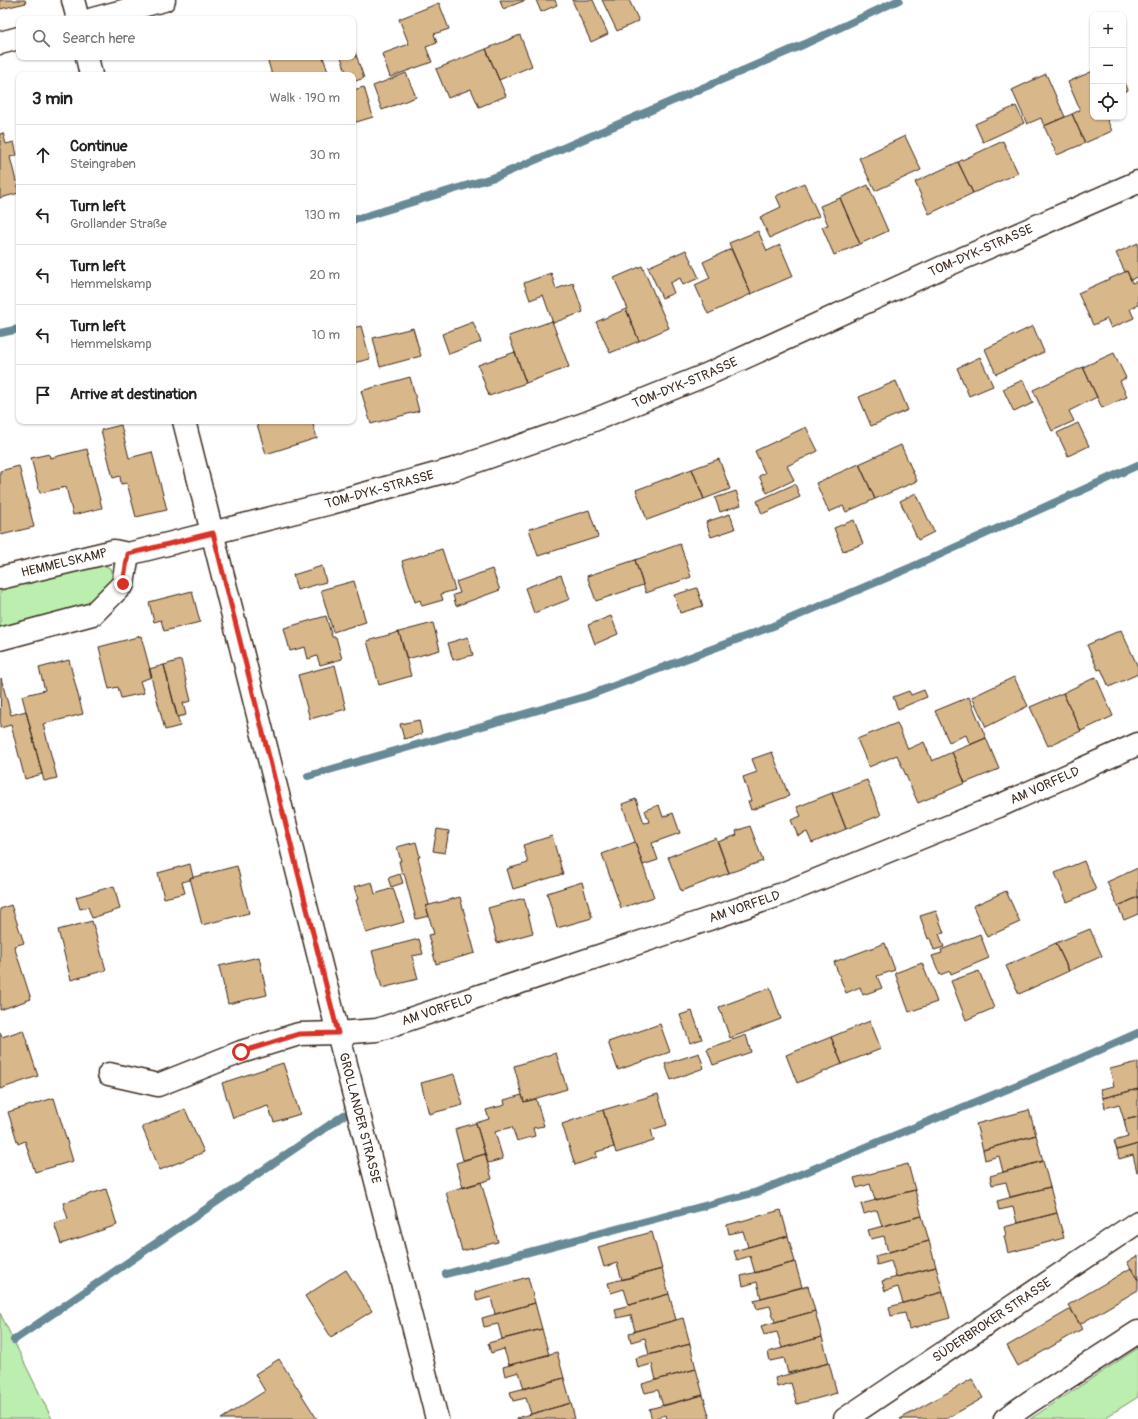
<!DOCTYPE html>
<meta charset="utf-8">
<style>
:root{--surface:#fff;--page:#f6f6f6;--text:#222;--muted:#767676;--line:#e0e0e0}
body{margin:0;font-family:Pangolin,sans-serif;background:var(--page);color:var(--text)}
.controls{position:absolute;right:12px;top:12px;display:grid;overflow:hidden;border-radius:8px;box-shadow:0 1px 3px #0004}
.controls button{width:36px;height:36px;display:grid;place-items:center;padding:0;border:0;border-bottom:1px solid var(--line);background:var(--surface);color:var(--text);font:20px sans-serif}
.stop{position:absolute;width:12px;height:12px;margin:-9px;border:3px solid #d93025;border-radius:50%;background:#fff}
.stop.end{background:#d93025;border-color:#fff;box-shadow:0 1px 4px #0008}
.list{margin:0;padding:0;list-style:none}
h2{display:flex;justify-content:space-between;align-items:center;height:52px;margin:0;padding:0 16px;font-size:17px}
h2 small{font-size:13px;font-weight:400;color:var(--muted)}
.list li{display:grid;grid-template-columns:26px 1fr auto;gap:12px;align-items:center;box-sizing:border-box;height:60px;padding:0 16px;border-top:1px solid var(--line)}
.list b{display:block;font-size:15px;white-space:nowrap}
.list p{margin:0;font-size:13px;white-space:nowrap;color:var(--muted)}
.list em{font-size:13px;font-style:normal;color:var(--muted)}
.icon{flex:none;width:22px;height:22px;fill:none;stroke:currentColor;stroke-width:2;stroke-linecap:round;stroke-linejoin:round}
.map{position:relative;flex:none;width:1138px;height:1419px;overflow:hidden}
.search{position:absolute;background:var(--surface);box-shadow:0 1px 3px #0004;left:16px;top:16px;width:340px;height:44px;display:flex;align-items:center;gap:10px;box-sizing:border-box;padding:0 14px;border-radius:8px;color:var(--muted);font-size:15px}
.panel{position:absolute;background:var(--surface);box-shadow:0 1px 3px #0004;left:16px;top:72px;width:340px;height:352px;border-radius:8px}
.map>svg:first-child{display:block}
.green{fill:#bbeeaf;stroke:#7b8c66}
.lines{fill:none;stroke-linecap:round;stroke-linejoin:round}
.stream{stroke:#678996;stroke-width:8}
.building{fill:#d8b78b;stroke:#3b2a1e}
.minor-casing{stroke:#3b2a1e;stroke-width:25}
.tertiary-casing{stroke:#3b2a1e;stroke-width:25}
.minor{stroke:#fff;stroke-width:22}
.tertiary{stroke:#fff;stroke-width:22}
.route{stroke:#d93025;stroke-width:5}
.labels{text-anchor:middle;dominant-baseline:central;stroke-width:3;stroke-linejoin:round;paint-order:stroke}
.street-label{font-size:13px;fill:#3b2a1e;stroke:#fff}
</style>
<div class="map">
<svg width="1138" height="1419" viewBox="0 0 1138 1419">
<rect width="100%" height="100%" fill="#fff"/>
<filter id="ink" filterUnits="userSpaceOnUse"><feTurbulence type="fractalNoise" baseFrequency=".025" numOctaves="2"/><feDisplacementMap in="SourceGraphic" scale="8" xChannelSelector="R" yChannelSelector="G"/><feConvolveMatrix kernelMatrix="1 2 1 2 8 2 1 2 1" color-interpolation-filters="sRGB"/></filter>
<g filter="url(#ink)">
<path class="green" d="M99,563l11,5 4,14 -9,11 -32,18 -73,21v-44z
M0,1313l52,106h-52z
M1138,1348v49l-35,22h-73z"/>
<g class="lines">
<path class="stream" d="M353,220l145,-44 307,-132 94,-44
M0,333l19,-4
M308,776l279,-80 186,-70 139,-59 226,-102
M446,1274l311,-82 304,-125 77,-34
M14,1340l330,-225"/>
</g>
<path class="building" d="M0,0h25l1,3 -26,6z
M500,0h26l-23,9z
M536,0h19l2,5 -16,7z
M572,0h21l15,34 -17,8z
M602,0h27l10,21 -22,10z
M439,3l10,26 -15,5 3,9 -11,4 6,15 -42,15 -8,-23 27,-10 -10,-25z
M520,35l12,31 -33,14 -13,-31z
M353,46l11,32 -11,4v-7h-6l-6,-18h12z
M486,49l20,47 -27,11 -8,-18 -23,9 -12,-29z
M270,57h53l6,18h-57l-5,-17z
M1093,71v46h13l6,14 -27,12 -13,-29 8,-4 -12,-28z
M406,73l10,24 -34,13 -9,-24z
M1046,74l19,43 -21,9 -3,-8 -14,6 -15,-34z
M1123,77l5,13 -5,2z
M364,87l9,30 -20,6v-33z
M1016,106l8,17 -41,19 -8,-18z
M1072,114l13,29 -28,12 -13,-29z
M3,133l3,11 8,-2 3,13 -7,2 9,36 -19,5v-64z
M905,136l16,34 -46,21 -16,-33z
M1003,141l15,32 -45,20 -15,-31z
M958,162l15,31 -44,21 -14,-32z
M804,183l15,33 -49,22 -10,-21 21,-10 -5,-11z
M868,185l20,46 -28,13 -20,-46z
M840,198l20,46 -26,11 -12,-28 6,-2 -8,-19z
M758,231l9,20 13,-6 13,31 -42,18 -22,-51z
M1138,243v33l-7,4 -4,-9 -2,1 -9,-19z
M731,249l20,45 -43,20 -13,-29 15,-7 -7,-16z
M686,250l13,28 -16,7 -3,-7 -10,5 4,10 -12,5 -14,-31z
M642,266l27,62 -30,13 -13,-32h2l-14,-31z
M1127,271l5,12 6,-2v24l-8,4 4,9 -23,10 -4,-9 -14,6 -15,-32z
M551,273l5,16 17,-6 10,29 -30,11 -10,-28 -13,5 -6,-17z
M626,309l13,32 -29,12 -14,-31z
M552,321l17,46 -43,16 -17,-47z
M473,322l8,20 -32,12 -7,-20z
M361,326l9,33 -17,4v-35z
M1033,326l11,26 -48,22 -11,-25z
M413,328l8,28 -41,11 -7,-29z
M515,352l11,31 -37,13 -11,-31z
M1114,353l12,25 -6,3 7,16 -25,11 -19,-41z
M980,357l13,29 -24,10 -12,-28z
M1083,367l14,30 -28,14 5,10 -22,10 -19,-41z
M410,377l9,34 -48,13 -10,-33z
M1023,380l10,23 -19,9 -11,-23z
M896,381l12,29 -37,16 -12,-29z
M256,421h56l5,17 -51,16z
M1078,423l11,23 -21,10 -11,-23z
M121,425l8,33 23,-6 15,58 -31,7 -9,-34 -6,1 -1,-8 -7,2 -12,-48z
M806,427l12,24 -31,15 7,14 -27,13 -8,-17 6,-3 -10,-22z
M901,445l16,36 -42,18 -16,-35z
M87,449l15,59 -29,7 -7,-28 -26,6 -9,-35 18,-4 1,4z
M719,459l11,30 -26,10 -12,-30z
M859,464l16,35 -29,13 -3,-6 -14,6 -13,-29z
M19,466l15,61 -33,8 -1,-5v-59z
M692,469l12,30 -57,21 -11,-30z
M795,484l5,13 -38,17 -5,-13z
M736,491l5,14 -21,7 -5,-14z
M916,493l18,39 -16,8 -18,-39z
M589,510l9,27 -60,19 -9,-27z
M730,514l5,15 -24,8 -5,-15z
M854,520l9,24 -20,7 -9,-23z
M680,544l11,33 -45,16 -11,-33z
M442,549l13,41 -14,4 2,6 -21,6 -2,-6 -5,2 -13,-41z
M635,560l8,25 -47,16 -9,-25z
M322,566l4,16 -29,8 -4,-15z
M492,569l8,21 -44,16 -3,-11 7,-2 -4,-11z
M561,575l9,24 -36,14 -9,-25z
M354,581l12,41 -33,10 -12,-42z
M697,588l6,18 -23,7 -6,-18z
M192,591l8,31 -36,9 -3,-11 -7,2 -5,-20z
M326,616l6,21h4l6,22 -22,6 -3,-9 -9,3 -3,-12 -15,4 -6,-23z
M611,616l7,18 -23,10 -7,-19z
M433,623l7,27 -33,9 -8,-27z
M1121,630l17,37v7l-29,13 -8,-18 -3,1 -11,-25z
M399,632l12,44 -32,9 -12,-44z
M141,636l11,41 -12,4 4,12 -23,5 -3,-11 -9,2 -10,-42z
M468,637l5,18 -20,5 -5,-17z
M69,660l14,54 -40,10 14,54 -13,3 -22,-85 23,-6 -6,-22z
M181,660l10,41 -8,2 3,12 -9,2 -13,-52z
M164,665l16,61 -15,4 -16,-61z
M335,665l11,44 -36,10 -12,-44z
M1014,677l14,29 -42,21 -14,-30z
M1096,677l17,39 -32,15 -18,-38z
M1,678l10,37 15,-4 16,63 -17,5 -14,-54 -11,3z
M924,690l3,7 -29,12 -5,-12 16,-6 2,4z
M1063,693l18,38 -33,15 -18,-39z
M969,697l17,41 -16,7 -4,-10 -17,7 -14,-31z
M419,720l3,14 -18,5 -4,-15z
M897,723l11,26 16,-7 8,19 20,-9 13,31 -47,20 -21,-48 -28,12 -12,-28z
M986,738l13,31 -34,14 -13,-31z
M772,752l17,44 -38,14 -3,-9h3l-8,-24 14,-5 -5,-13z
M867,780l14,35 -35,14 -14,-36z
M832,793l14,36 -34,14 -5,-11 -9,4 -7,-16 10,-4 -4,-9z
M636,799l8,24 5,-1 -4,-12 14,-5 4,12 10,-4 7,20 -28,10 6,17 -15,5 -21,-61z
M750,826l13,35 -34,12 -11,-31 19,-7 -1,-4z
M437,829l12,2 -4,22 -12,-2z
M552,836l11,38 -50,15 -6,-20 21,-6 -5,-18z
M716,838l13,35 -48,18 -13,-34z
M416,842l4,15h-2l3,12 -1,1 9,35 -3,1 3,10 -13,3 -12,-46 -2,1 -3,-13h2l-4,-14z
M635,842l19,55 -33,11 -19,-54z
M1084,861l12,29 -29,12 -12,-29z
M190,864l3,13 -3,1v2l-8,2 3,11 -21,5 -6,-25z
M237,866l12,47 -47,12 -12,-47z
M1138,868v29l-20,9 -11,-24z
M400,874l3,9 -12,4 -3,-9z
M372,882l3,12 18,-6 11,34 -38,11 -10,-33 2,-1 -4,-12z
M582,882l10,36 -35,10 -10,-35z
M114,886l6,23 -28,9 -4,-11 -8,2 -4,-12z
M1006,891l14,31 -33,15 -14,-31z
M460,897l15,56 -39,11 -8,-29 6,-1 -8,-28z
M1138,897v17l-14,6 -6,-14z
M524,898l9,35 -36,10 -9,-35z
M11,905l13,38 -10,3 17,53 -31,11v-101z
M936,911l8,22 -5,1 5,13 -10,3 -4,-12 -2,1 -8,-23z
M92,921l14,49 -35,10 -13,-50z
M1090,929l12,27 -33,15 -13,-28z
M980,934l9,24 -38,16 -1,-3 -10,4 -8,-19 10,-3 -1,-3z
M419,939l4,15 -11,2 6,23 -36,9 -10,-37z
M885,943l10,27 -18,6 5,12 -19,7 -3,-8 -14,6 -12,-31z
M1056,943l13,28 -50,23 -13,-28z
M259,957l8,38 -39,9 -9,-38z
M922,963l15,39 -28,10 -14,-39z
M979,971l15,37 -28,12 -15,-39z
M770,988l11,31 -51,19 -11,-31z
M692,1011l10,28 -12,4 -10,-28z
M870,1021l11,28 -39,15 -11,-27z
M660,1024l10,28 -52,18 -10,-28z
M23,1030l15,46 -38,13v-57l2,5z
M746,1035l5,17 -38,13 -6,-16z
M831,1037l11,27 -45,19 -11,-28z
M556,1053l11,36 -43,13 -10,-36z
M699,1053l5,15 -33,12 -6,-16z
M1138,1062v27l-35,9 -3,-9 14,-3 -4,-17z
M283,1063l17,51 -26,8 -6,-16 -35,12 -11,-35z
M454,1074l9,31 -34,9 -8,-31z
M1138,1089v28l-14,3 -5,-16 -14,4 -2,-10z
M658,1094l9,31 -16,5 3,11 -38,12 -13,-43z
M522,1095l2,7 12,-3 8,27 -11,2 2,8 -18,5 -5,-14 -17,5 8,27 -15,4 -12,-40 13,-4 -3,-9 19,-5 -1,-5z
M54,1098l19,63 -38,11 -10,-31 -7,3 -10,-32z
M185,1109l19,43 -44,18 -18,-43z
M603,1110l11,37 -18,5 1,5 -22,8 -13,-41z
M1029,1110l7,25 -53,15 -7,-26z
M1138,1117v27l-21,6 -3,-9 14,-4 -4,-17z
M476,1123l9,31 -22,6 -8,-31z
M1036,1135l7,26 -40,11 -4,-16 -14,4 -2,-10z
M1138,1144v28h-1l-4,-17 -14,4 -2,-9z
M485,1154l7,25 -29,9 -7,-25z
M1043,1161l7,26 -40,10 -4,-15 -14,3 -2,-9z
M908,1164l7,26 -40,10 -5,-16 -13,4 -3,-10z
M481,1182l17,60 -36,9 -16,-59z
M1050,1187l7,26 -40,10 -4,-16 -14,3 -2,-9z
M106,1189l11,36 -56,19 -7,-21 14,-4 -5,-16z
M915,1190l7,26 -40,10 -5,-16 -13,4 -3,-10z
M781,1210l7,26 -40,11 -5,-16 -14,3 -2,-9z
M1057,1213l7,25 -56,15 -4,-17 2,-1 -2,-8z
M922,1216l7,25 -41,11 -4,-16 -13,3 -3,-9z
M652,1232l10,37 -40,11 -5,-17 -13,4 -6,-20z
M788,1236l7,26 -40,11 -5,-17 -13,4 -3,-9z
M929,1241l7,26 -40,10 -5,-16 -14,4 -2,-9z
M1138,1255v25l-11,-18z
M795,1262l7,25 -41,11 -4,-16 -14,4 -2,-10z
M936,1267l7,25 -40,11 -5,-16 -13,4 -3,-10z
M1131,1268l7,12v10l-58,34 -12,-19z
M662,1269l7,25 -40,11 -5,-16 -13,4 -3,-10z
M346,1270l26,41 -41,26 -26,-41z
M528,1277l7,26 -40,11 -4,-17 -14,4 -2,-9z
M808,1286l7,25 -40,11 -5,-16 -13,3 -3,-9z
M943,1292l7,26 -41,11 -4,-16 -14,3 -2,-9z
M669,1294l7,26 -41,11 -4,-16 -14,3 -2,-9z
M535,1303l7,26 -40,10 -4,-15 -14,3 -2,-9z
M1071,1309l11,20 -64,37 -11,-20z
M815,1311l7,26 -40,11 -5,-16 -13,3 -3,-9z
M683,1318l7,26 -41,11 -4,-17 -14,4 -2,-9z
M542,1329l7,26 -40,10 -5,-16 -13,4 -3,-10z
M822,1337l7,26 -41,10 -4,-15 -14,3 -2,-9z
M690,1344l6,25 -40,11 -4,-16 -14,4 -2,-10z
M557,1352l7,26 -40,11 -5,-17 -14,4 -2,-9z
M279,1359l38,60h-96l44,-28 -10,-17z
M829,1363l8,30 -40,11 -6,-21 -14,4 -2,-9z
M696,1369l7,26 -40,11 -5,-16 -13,3 -3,-9z
M564,1378l7,25 -40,11 -5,-16 -13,3 -3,-9z
M972,1379l11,19 -37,21h-46z
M703,1395l7,24h-43l-1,-4 -14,4 -3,-10z
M571,1403l4,16h-58v-1z"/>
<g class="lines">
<defs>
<g id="minor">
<path d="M73,0l5,19"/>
<path d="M93,19l71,-19"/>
<path d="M0,43l19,-5"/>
<path d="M87,57l4,18"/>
<path id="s1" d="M184,421l154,612 99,386"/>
<path id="s2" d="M0,578l114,-27 14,3 203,-51 123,-34 130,-45 122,-49 237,-108 195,-85"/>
<path d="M0,639l93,-25 30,-30 5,-30"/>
<path id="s3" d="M109,1074l49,11 83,-33 58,-18 39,-1 39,-3 297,-99 108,-37 217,-88 139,-62"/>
<path id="s4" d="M845,1419l293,-197"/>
</g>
<path id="tertiary" d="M1005,1419l26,-18 107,-69"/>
</defs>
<use href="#minor" class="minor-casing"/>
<use href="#tertiary" class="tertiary-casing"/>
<use href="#minor" class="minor"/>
<use href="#tertiary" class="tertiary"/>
</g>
</g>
<g class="lines" filter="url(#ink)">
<path class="route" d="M123,584l5,-30 85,-21 125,500 -39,1 -58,18"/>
</g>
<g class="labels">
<g class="street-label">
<text stroke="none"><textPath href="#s2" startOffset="1039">TOM-DYK-STRASSE</textPath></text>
<text stroke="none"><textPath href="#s2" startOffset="715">TOM-DYK-STRASSE</textPath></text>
<text stroke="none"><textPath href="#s2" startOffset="391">TOM-DYK-STRASSE</textPath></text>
<text stroke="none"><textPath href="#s2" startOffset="66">HEMMELSKAMP</textPath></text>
<text stroke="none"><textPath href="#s3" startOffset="990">AM VORFELD</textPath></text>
<text stroke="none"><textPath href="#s3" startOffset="666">AM VORFELD</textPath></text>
<text stroke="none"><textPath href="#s3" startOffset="342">AM VORFELD</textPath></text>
<text stroke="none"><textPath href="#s1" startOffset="719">GROLLANDER STRASSE</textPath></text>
<text stroke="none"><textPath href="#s4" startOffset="177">SÜDERBROKER STRASSE</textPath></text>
</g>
</g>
</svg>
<div class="controls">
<button>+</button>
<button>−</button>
<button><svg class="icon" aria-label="locate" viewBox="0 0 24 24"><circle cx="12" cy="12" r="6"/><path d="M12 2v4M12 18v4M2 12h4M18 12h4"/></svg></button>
</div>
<div class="stop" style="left:241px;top:1052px"></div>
<div class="stop end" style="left:123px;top:584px"></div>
<div class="search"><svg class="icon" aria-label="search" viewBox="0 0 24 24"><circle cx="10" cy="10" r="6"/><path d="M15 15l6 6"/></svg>Search here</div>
<section class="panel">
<h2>3 min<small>Walk · 190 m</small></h2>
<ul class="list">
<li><svg class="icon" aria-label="ahead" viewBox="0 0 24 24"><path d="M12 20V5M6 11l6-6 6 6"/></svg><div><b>Continue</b><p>Steingraben</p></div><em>30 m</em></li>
<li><svg class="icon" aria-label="left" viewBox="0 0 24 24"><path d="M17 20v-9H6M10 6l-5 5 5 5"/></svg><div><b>Turn left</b><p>Grollander Straße</p></div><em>130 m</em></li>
<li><svg class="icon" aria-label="left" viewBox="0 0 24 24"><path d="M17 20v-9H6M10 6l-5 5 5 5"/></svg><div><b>Turn left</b><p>Hemmelskamp</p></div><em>20 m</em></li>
<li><svg class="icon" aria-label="left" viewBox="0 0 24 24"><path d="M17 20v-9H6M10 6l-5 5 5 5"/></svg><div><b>Turn left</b><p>Hemmelskamp</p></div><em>10 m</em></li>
<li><svg class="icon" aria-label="arrive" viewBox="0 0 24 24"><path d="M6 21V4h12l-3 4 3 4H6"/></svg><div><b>Arrive at destination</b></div></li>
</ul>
</section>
</div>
